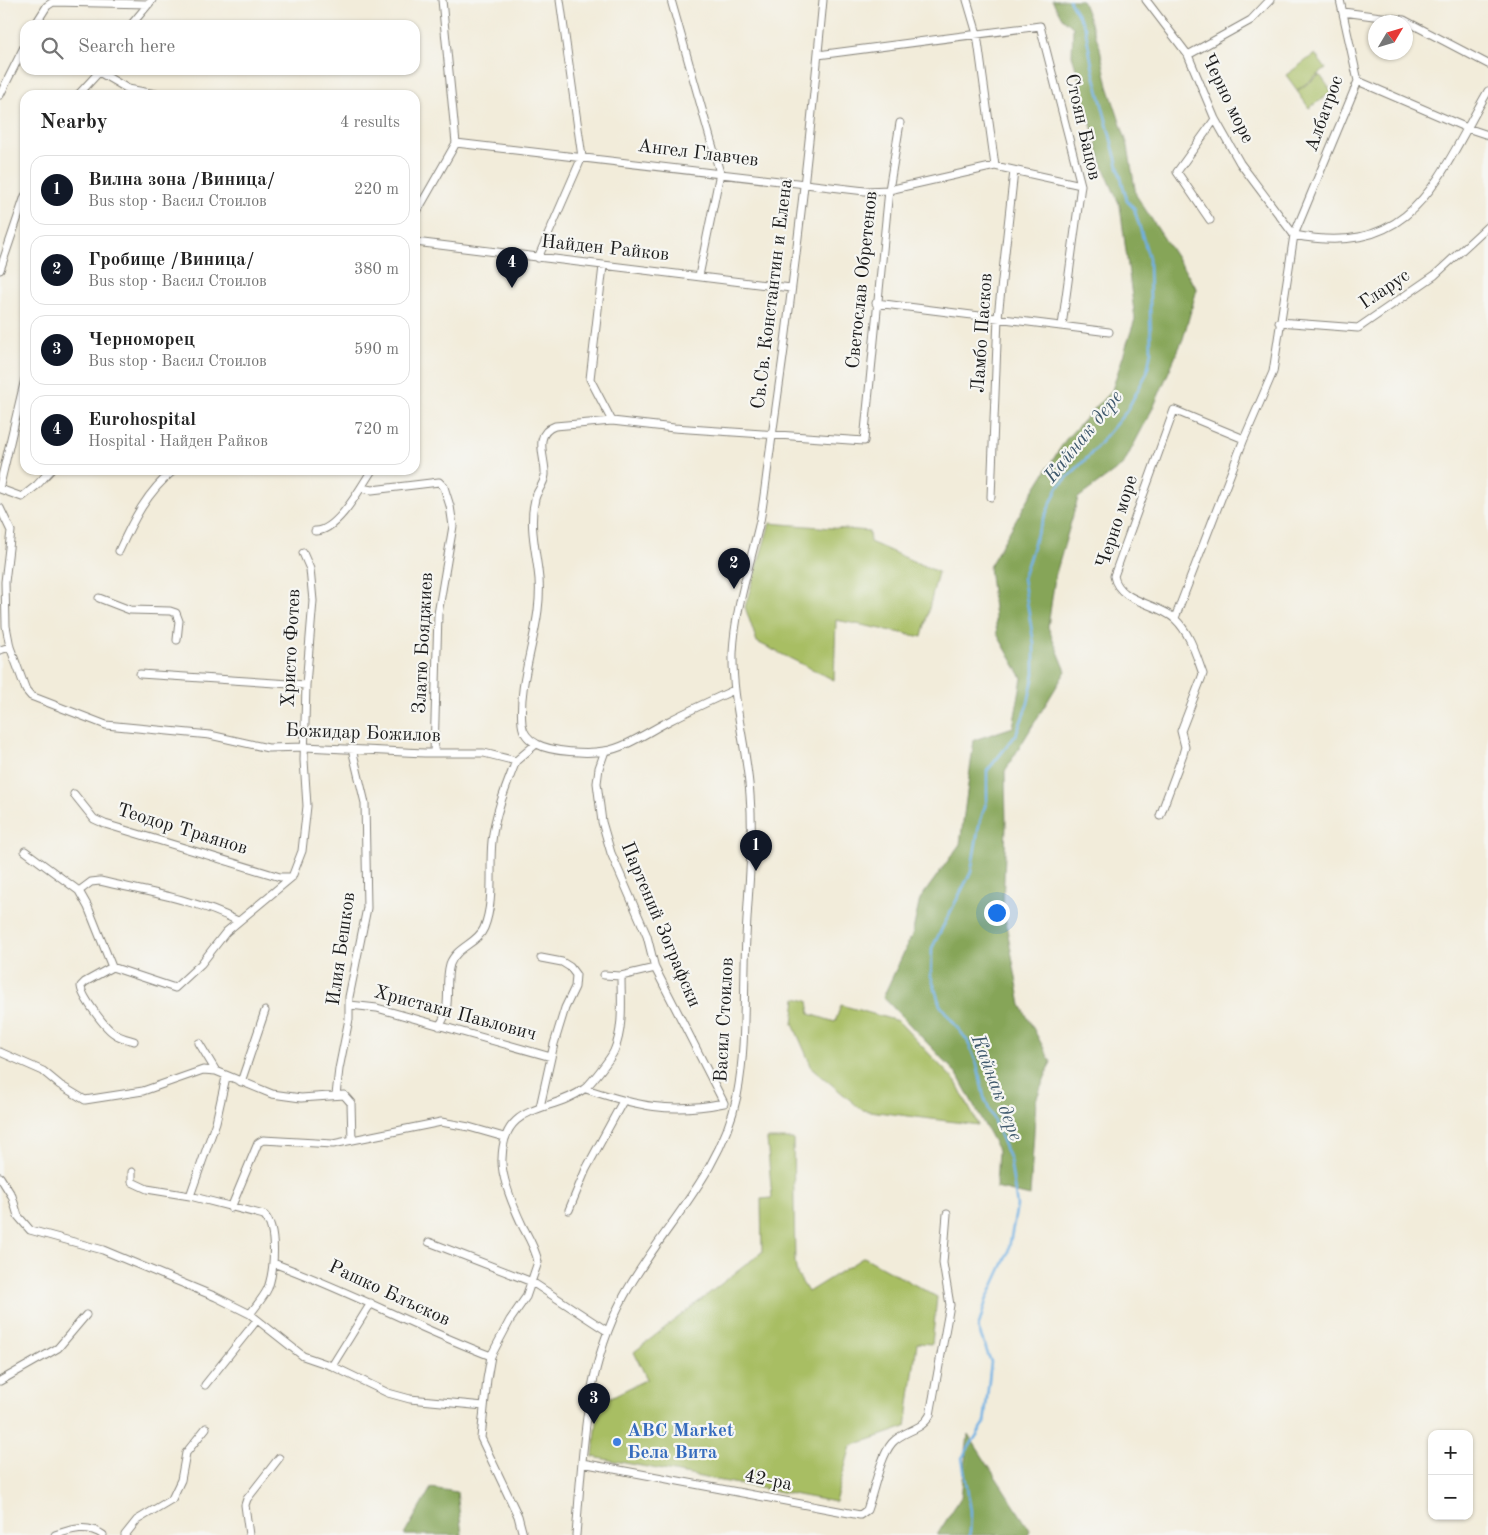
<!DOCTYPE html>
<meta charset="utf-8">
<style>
:root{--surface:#fff;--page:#f2f2f2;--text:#222;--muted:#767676;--line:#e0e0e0;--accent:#111827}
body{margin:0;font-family:"Old Standard TT",serif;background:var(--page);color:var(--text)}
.controls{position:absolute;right:15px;bottom:15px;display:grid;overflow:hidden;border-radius:10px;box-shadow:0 1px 4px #0004}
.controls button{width:45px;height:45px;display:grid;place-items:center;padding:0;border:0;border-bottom:1px solid var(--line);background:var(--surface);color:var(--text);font:25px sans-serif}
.compass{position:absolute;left:1368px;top:15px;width:45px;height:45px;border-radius:50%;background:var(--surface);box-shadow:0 1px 4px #0004;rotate:52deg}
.you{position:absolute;left:996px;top:912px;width:18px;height:18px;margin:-12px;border:4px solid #fff;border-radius:50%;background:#1a73e8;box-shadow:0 0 0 8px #1a73e833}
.badge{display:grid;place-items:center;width:32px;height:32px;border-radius:50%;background:var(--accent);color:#fff;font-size:16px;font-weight:700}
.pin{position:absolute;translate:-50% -41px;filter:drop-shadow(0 1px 2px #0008)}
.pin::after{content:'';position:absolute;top:26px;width:18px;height:15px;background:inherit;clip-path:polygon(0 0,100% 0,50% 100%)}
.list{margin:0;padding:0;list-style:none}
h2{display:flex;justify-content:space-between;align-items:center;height:65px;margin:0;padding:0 20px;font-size:21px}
h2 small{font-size:16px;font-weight:400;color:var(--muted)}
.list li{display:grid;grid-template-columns:32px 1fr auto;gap:15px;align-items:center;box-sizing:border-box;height:70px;margin:0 10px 10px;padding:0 10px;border:1px solid var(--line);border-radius:15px}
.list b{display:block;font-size:19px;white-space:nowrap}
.list p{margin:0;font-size:16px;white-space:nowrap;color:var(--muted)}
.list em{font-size:16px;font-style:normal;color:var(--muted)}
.icon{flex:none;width:28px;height:28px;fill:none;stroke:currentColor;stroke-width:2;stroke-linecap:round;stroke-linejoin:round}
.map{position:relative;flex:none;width:1488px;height:1535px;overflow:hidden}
.search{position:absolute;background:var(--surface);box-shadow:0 1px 4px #0004;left:20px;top:20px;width:400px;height:55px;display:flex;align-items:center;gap:12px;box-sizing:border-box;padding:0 18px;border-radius:15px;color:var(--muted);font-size:19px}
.panel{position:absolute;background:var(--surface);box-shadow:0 1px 4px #0004;left:20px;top:90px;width:400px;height:385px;border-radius:15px}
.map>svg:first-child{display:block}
.green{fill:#a8be63;stroke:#626d40}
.forest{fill:#86a559;stroke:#51603a}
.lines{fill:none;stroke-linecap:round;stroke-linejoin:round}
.stream{stroke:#70b1e4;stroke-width:2.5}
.minor-casing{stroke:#87847b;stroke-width:9}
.minor{stroke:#fff;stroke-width:7}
.shop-dot{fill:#3f7fe0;stroke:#f6f6f2;stroke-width:2}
.labels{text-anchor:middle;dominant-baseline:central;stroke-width:4.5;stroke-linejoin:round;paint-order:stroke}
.street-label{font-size:19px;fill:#1c1c1c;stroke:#f6f6f2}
.shop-label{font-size:19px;font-weight:bold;fill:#366cbe;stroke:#f6f6f2;text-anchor:start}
.water-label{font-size:20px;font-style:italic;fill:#3e586c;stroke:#f6f6f2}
</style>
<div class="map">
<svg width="1488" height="1535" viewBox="0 0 1488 1535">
<rect width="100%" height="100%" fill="#f6f6f2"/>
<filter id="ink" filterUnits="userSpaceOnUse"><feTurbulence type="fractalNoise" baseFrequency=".02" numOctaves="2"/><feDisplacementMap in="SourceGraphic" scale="10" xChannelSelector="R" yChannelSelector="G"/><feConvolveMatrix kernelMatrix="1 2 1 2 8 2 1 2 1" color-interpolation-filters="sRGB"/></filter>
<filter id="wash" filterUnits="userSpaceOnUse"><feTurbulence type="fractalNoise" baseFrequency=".0096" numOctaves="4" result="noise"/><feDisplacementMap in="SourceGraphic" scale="20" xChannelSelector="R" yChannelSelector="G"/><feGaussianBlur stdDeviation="1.12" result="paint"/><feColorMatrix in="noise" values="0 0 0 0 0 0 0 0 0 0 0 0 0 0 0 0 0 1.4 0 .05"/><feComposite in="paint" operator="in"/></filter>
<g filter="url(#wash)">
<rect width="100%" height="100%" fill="#f2ecda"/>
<path class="green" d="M1315,54l11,15 -29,21 -11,-15z
M1320,75l12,17 -23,16 -12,-17z
M770,523l99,8 1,11 68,30 -16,65 -86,-17 -2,60 -77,-38 -12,-35z
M796,998l12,3 2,13 25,8 6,-17 57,16 58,61 22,43 -116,-15 -50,-42 -19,-44z
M767,1139h26l2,124 2,11 11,18 56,-35 73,40 -5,47 -15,-1 -11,84 -55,19 -16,56 -242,-45 7,-61 11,1 36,-18 -13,-27 128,-100 -1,-53 11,-1z"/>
<path class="forest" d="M1052,0h30l17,44 9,42 20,60 8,49 61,94 -14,50 -29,67 -31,59 -45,33 -23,79 -7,50 18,44 -61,100 1,54 -3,82 18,98 30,57 -15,38 -6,96 -34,-8 2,-38 -41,-76 -74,-77 29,-62 8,-36 40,-55 14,-104 39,-13 9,-49 -25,-44 -8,-67 41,-71 36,-57 46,-49 23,-71 -15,-113 -18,-42 -30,-109 1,-28 -11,-9z
M968,1434l62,96 -2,5h-91l24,-38z
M431,1488l26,4 5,43h-58z"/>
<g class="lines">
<path class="stream" d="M970,1535l1,-24 -9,-53 22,-34 7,-62 -13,-34 8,-27 22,-48 9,-47 -7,-46 -26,-63 -7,-33 -10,-24 -27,-35 -9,-29 1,-28 39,-76 8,-47 8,-25v-29l29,-36 12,-32 6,-29v-30l-11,-66 14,-44 21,-47 31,-31 37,-44 21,-39 4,-22 -2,-93 -15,-50 -7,-7 -34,-131 -8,-43 -16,-27"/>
</g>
</g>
<g filter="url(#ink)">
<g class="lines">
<defs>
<path id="minor" d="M671,0l49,173 -21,103
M967,0l10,34 18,132
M1146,0l42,55 27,64 25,44 54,72
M1343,12l61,8 84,44
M35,25l12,-19 6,-4 96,2
M131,25l21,-25
M818,55l222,-29 41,159 -19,141
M1188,55l63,-35 19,-20
M99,72l29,17 33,6
M1358,81l109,47 21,7
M0,95l25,-50
M78,95l23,-25
M456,143l409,48 24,-1 106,-24 86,19
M415,215l41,-72 -14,-143
M1210,220l-33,-48 38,-53
M1294,235c121,24 143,-57 194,-144
M415,242l376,46
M538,258l44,-101 -22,-157
M603,266l-13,113 22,42
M0,270l25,-74
M876,303l233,29
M1279,322l79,6 77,-53 53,-49
M1244,439l29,-67 21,-137 64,-154 -18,-81
M0,485l25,-106
M361,488l11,2 67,-8 5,5 6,19 3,20 -15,88 -4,139
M0,489l22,8 15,-12 14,-15
M991,497l7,-180 16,-146
M0,508l11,23 -6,51 1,44 4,21 16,43 5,6 75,29 104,10 58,13 37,-1 119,6h60l32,8 20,-17
M315,531c22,1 46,-44 57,-61
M119,551c14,-31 28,-59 55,-81
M99,598l31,12 40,1 6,2 3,8 -2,19
M0,650l10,-3
M140,674l166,11
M734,690c-22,10 -44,20 -65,31 -18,9 -45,28 -65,30 -16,3 -53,1 -67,-7 -8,-4 -14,-11 -15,-20 -5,-51 24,-102 16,-154 -3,-24 -9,-46 -3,-71 2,-9 9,-14 10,-24 1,-17 -13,-41 10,-49l57,-5 62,7 190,13 25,-251 11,-67
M605,751l-6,17 -2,15 5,39 9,31 36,83 8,32 69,135
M74,794l20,25 11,5 175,53h12
M1160,816l23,-62 2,-7 -4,-16 22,-57c-7,-19 -13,-41 -28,-55 -16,-16 -56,-16 -61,-43l60,-166 70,29 -69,179
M25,851l54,40 9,16 24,60
M79,891l12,-9 9,-1c46,11 95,18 138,40
M604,975l17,1 34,-8
M350,1005l27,3 174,49
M439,1026c14,-17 5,-42 11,-62 6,-17 28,-21 34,-36 11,-27 5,-59 8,-87 3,-28 14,-54 24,-80
M134,1041c-7,-2 -13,-3 -19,-7 -9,-5 -34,-38 -34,-48l4,-4 27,-15 63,21 26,-24 25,-32 66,-55 10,-26 5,-45 -3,-46 2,-75 7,-84 -3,-32 -7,-16
M199,1043l17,28 56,23 29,4 43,-3 7,8 1,37
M0,1052l43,19 17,14 25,15 58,-9 60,-21 13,1
M241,1082l24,-71
M586,1089c51,17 84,25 138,14
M336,1095l3,-26 10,-50v-22l18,-89 -2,-105 -13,-54
M540,1107l14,-63 11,-36 10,-21 1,-12 -6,-8 -8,-5 -21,-4
M132,1172v10l15,7 43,7 74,19c14,14 10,56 4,73 -4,9 -12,18 -18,26
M0,1177l12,19 6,20 12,14 73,20 113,47 34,17 53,42 29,10 56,27 22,6 74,7
M190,1196l26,-74 10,-45
M231,1208l27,-65 5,-3 70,4 108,-22 28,5 35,10
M569,1210l17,-41 37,-68
M429,1242l103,40 75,49
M273,1263c75,27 144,65 218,93
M332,1366l39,-63
M0,1381l58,-33 28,-33
M205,1385l52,-65
M582,1463l278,52 7,-5c7,-19 13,-53 25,-67 11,-13 30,-12 38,-28l20,-110 -7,-42 4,-49
M55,1535c16,-6 33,-11 48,0
M125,1535l12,-15 35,-21 9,-19 5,-27 20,-25
M249,1535l-4,-30 2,-6 32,-41
M523,1535l-5,-19 -37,-78 6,-59 4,-23 19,-36 16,-23 12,-35c-2,-12 -9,-24 -15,-35 -8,-17 -22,-49 -21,-68 1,-58 48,-45 82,-70 5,-3 27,-31 30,-38 10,-23 7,-51 7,-75
M576,1535c7,-82 8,-166 48,-239 37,-68 97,-121 113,-200 10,-51 6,-106 9,-158 2,-48 8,-95 4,-143 -3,-48 -18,-93 -17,-142 2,-45 17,-88 27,-132 4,-21 6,-42 9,-63 22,-152 40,-305 54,-458"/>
</defs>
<use href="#minor" class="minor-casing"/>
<use href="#minor" class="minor"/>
</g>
</g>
<circle class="shop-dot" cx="617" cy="1442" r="5"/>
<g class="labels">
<g class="street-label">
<text transform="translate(1227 99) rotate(64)">Черно море</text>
<text transform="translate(1325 114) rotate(-70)">Албатрос</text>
<text transform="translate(1082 127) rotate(77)">Стоян Бацов</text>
<text transform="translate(698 154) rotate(7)">Ангел Главчев</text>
<text transform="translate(605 249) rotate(6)">Найден Райков</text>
<text transform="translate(863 280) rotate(-84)">Светослав Обретенов</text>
<text transform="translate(1385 290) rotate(-34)">Гларус</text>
<text transform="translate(773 294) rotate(-83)">Св.Св. Константин и Елена</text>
<text transform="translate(983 333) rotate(-86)">Ламбо Пасков</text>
<text transform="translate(1118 522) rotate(-72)">Черно море</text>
<text transform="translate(424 643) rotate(-87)">Златю Бояджиев</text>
<text transform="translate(292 648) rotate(-87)">Христо Фотев</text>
<text transform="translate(363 734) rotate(2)">Божидар Божилов</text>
<text transform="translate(182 830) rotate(17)">Теодор Траянов</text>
<text transform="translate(660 925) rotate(67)">Партений Зографски</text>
<text transform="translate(342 949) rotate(-82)">Илия Бешков</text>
<text transform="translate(455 1014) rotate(15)">Христаки Павлович</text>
<text transform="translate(725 1020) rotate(-87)">Васил Стоилов</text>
<text transform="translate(389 1294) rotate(25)">Рашко Блъсков</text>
<text transform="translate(768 1481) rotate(11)">42-ра</text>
</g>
<g class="shop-label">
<text x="627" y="1431">ABC Market<tspan x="627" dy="22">Бела Вита</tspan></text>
</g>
<g class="water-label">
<text transform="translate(1084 437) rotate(-51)">Кайнак дере</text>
<text transform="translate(996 1088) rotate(69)">Кайнак дере</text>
</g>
</g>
</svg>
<div class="controls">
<button>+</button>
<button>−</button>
</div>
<svg class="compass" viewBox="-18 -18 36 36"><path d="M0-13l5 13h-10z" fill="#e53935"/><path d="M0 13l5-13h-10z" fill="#767676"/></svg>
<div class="you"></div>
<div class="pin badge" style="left:756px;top:871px">1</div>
<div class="pin badge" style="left:734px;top:589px">2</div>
<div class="pin badge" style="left:594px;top:1424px">3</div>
<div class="pin badge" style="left:512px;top:288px">4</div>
<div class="search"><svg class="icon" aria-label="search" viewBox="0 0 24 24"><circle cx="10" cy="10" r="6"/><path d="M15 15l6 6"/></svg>Search here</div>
<section class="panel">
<h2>Nearby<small>4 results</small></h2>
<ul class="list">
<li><span class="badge">1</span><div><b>Вилна зона /Виница/</b><p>Bus stop · Васил Стоилов</p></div><em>220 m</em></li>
<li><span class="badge">2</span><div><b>Гробище /Виница/</b><p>Bus stop · Васил Стоилов</p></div><em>380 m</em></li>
<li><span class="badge">3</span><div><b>Черноморец</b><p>Bus stop · Васил Стоилов</p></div><em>590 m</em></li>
<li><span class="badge">4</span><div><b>Eurohospital</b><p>Hospital · Найден Райков</p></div><em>720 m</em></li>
</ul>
</section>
</div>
